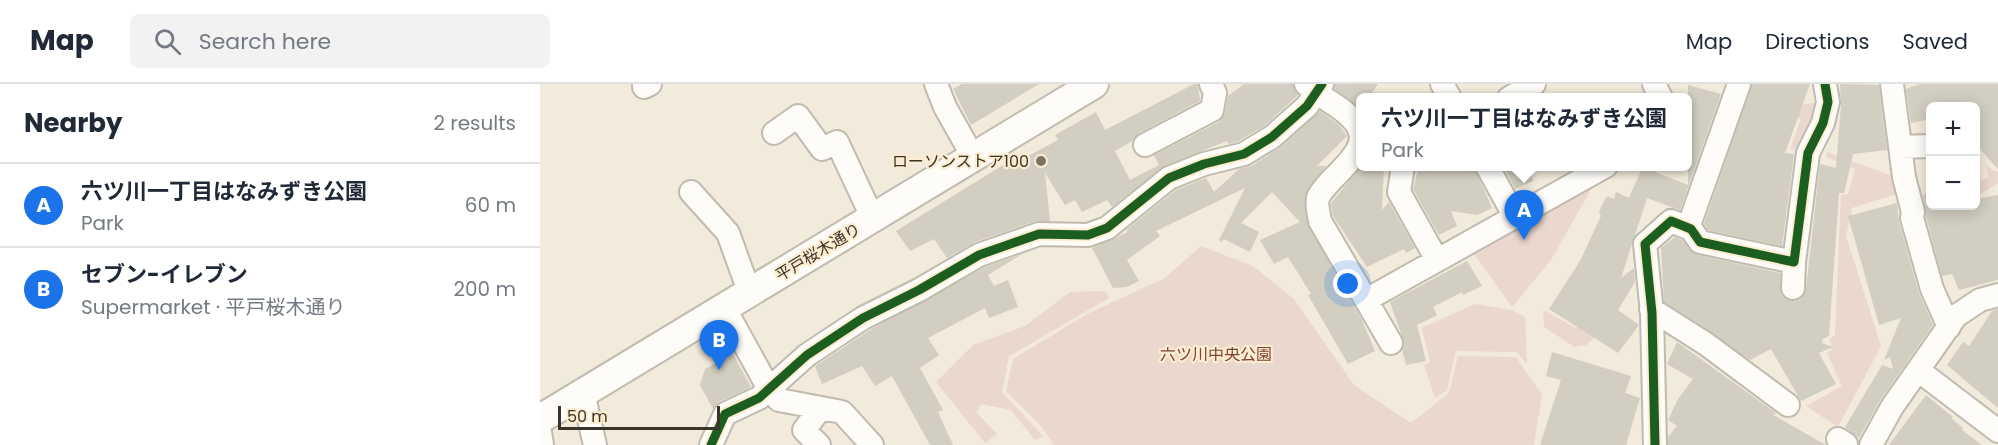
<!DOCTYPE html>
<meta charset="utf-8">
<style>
:root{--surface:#fff;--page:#f2f2f3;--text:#1f2937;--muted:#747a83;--line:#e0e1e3;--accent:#1a73e8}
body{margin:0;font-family:Poppins,"Noto Sans JP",sans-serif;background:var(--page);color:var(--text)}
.controls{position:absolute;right:18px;top:18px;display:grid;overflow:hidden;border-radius:9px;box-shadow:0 3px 15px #0003}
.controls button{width:54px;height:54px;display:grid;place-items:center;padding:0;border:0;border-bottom:2px solid var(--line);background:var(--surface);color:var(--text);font:30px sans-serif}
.scale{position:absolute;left:18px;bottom:15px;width:162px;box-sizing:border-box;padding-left:6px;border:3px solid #3a3328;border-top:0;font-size:16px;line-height:21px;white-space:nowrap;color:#3a3328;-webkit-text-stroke:4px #fdedd0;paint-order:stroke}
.you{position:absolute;left:808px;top:200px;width:21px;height:21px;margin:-15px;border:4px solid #fff;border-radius:50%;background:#1a73e8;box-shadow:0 0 0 9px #1a73e833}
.badge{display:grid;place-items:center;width:39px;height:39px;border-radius:50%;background:var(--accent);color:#fff;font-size:20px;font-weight:700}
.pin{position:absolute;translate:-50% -50px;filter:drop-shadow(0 2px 3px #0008)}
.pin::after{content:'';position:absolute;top:32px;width:21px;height:18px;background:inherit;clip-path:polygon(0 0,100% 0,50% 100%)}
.popup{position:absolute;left:816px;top:9px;width:336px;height:78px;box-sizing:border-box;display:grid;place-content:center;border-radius:9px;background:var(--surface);filter:drop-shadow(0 2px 4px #0005);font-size:20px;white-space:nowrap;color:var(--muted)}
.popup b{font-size:22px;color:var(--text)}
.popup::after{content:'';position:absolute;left:50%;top:100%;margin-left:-12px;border:12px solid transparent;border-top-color:var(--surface)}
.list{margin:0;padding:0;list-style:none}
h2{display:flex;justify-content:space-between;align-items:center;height:78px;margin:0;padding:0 24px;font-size:26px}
h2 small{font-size:20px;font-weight:400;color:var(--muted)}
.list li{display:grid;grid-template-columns:39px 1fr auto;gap:18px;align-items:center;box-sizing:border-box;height:84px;padding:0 24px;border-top:2px solid var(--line)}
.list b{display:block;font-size:22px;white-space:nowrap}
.list p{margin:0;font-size:20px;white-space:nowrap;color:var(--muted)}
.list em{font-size:20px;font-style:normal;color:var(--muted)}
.icon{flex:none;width:33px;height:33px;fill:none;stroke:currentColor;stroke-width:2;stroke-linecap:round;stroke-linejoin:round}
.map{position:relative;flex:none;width:1458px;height:361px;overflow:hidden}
header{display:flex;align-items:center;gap:36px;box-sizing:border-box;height:84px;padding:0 30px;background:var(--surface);border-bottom:2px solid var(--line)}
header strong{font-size:28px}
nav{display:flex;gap:33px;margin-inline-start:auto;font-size:21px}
.search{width:420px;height:54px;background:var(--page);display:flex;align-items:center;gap:15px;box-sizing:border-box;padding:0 21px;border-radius:9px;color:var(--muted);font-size:22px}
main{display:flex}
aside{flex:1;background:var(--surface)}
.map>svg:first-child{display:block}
.green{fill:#ead7cd}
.building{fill:#d2cec2}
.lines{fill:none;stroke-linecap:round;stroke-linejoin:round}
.minor-casing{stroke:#c1bbaf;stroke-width:26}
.major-casing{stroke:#c1bbaf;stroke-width:32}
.minor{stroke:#fdfcf9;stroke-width:22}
.major{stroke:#fdfcf9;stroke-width:28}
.cycleway-casing{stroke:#fdedd0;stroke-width:13}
.cycleway{stroke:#1b5e20;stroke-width:9}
.poi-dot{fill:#7a7366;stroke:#fdedd0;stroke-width:2}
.labels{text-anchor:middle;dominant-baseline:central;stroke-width:4.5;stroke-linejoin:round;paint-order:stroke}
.poi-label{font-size:16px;fill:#3a3328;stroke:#fdedd0;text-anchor:end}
.street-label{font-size:16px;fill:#3a3328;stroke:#fdedd0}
.park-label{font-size:16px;fill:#7e4237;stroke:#fdedd0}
</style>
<header>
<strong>Map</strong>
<div class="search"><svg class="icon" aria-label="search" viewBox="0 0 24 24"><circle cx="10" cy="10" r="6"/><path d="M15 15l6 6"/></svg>Search here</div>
<nav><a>Map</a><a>Directions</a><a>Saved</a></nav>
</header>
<main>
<aside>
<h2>Nearby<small>2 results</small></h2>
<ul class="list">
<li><span class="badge">A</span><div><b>六ツ川一丁目はなみずき公園</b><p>Park</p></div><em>60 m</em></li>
<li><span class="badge">B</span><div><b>セブン-イレブン</b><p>Supermarket · 平戸桜木通り</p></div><em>200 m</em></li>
</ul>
</aside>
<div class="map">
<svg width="1458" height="361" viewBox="0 0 1458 361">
<rect width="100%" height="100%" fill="#f2eada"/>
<path class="green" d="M1208,9l36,8 16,10 2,-6 21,-4 -20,35 -3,14 -10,-1 11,-30 -54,-23z
M1287,68l71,26 5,14 -51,16 -6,28 35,110 -43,81 -32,-21 36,-20 -15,-33 6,-4 -4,-9 6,-5 6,-140 7,-1 7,-25 -29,-12z
M1446,81l9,7 3,-1v12l-22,14v-15l13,-4z
M1047,101l4,4 -40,71 -39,47 -42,-59z
M661,162l52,20 41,33 60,86 57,38 38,-30 9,-37 58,1 26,38 -8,50h-480l-12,-18 -36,-36 7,-32 74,-45 78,-36z
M565,207l4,7 -100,58 -7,36 41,44 -8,4 -24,-30 -30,-6 -5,8 21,22 -12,9 -49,-61 37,-37 52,-19 45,-34z
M1055,213l3,38 -12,10 -12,2 -30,-20 -1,-17 33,18z
M935,220l37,6 13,7 2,47 -10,-12 -61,-1 -9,39 -12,8 -11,-33 6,-3 -8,-34z"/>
<path class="building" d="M422,0h77l-68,41 -18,-36z
M654,0h4l2,17 -61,32 -7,8 -17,10 15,29 29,-15 -5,-10 65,-33 6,-9 3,-17 16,-12h49l5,11 -34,31 -25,15 -11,3 -1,-3 -63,25 -52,41 -5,-7 -25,12 -7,-12 -10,5 -20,-32 5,48h-15l-60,21 -28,16 -13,-19 -24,12 -14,-20 117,-72 2,4 43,-23 -3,-5 41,-23 9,18z
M795,0h43l-10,14h-8v10l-26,-20z
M1212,0h58l-25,69 9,1 -12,92 -74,-16 -4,-6z
M1300,0l39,1 8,65 -34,4 -9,39h-5l-10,143 -6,3 -1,4 11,4 -14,6 17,31 -35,17 -30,-52 -21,11 -86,-58 -3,-54 14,-11 7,3 15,15 83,18 1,22 11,6 8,-1 6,-11 14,-125 16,4 5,-63z
M1380,0h78v85l-22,-24v-39h-46v13l-19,4 -5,-34z
M1148,1l33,9 -41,116 -33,-12 -26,80 13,-10 1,14 -17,28 21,15 -21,28 -69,-44 31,-48 21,-45 -2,-5 8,-15 7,3 2,-7 13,6 14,-32h14l-2,6 33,13z
M780,27l19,14 8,11 -30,30h9l-21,29 2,28 54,95 14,33 -27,13 -40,-69 3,-1 -23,-37 -14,7 -14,-24 40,-18 -28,-30 -31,31 18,9 -9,20 -26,-13 -3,3 -2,-2 26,-52 -89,43 4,5 -33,24 12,21 -12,6 -14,1 -21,-40 36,-16 -2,-2 50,-40 30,-12 8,14 25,-23 12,-3 30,-19z
M822,82h22l-2,44 7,-8 26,46 -9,5 -2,-4 -37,18 -34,-51 -2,-13z
M879,82h55l18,42 -15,7 -26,-4 6,15 -18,9 -26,-46z
M963,82h28l2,15 -18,8z
M1390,108v14h46v-7l22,-4v85l-39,10 -7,-16 -10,2 -16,-59 -3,-22z
M1357,119l2,19 20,71 14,32 -52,74 -22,39 -14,-11 37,-62 11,4 -3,-12 -6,3 17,-42 -22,7 -31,-109z
M482,170l-34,21 6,11 14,-6 10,27 -29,11 -4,-10 -57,30 11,17 -19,13 23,42 -5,2 15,33h-23l-38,-69 -17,10 -13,-20 -40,18 -7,-18 55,-36 115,-63z
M927,177l15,25 -19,9 -1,-3 -29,15 4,8 -20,10 9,36 -20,4 -4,-15 2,-8 -14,-40z
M1458,225v99l-51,-43 16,-23 6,4 23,-35z
M1137,258l99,71 -3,2 53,30h-158v-8l9,-11 -9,-6 10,-21 15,-20 -26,-15z
M1012,268l79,24 -6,17 15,5 -14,47h-86l21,-65 -15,-4z
M193,270l18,33 -32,15 -6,7 -13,-24 5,-16z
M1386,311l27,22 -2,1 12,10 -1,2 20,15h-93z"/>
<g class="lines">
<defs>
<path id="minor" d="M104,0v3l6,-3
M396,0l9,23 28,50
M766,0c15,15 35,21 48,37 25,29 -27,55 -36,77 -2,6 1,16 2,23l71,122
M902,0l8,14
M1114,0l7,14
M1352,0l12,93 9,35 -1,6 20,71 17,38
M969,14l25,-14
M234,49l24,-17 24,33 15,-7 36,77
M605,61l67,-35 3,-17 -4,-9
M1360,63l30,-1
M863,82l-4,26 38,68
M947,82l28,51
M151,108l37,41 22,61
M1148,144l51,-144
M1253,204l1,-26
M826,216l240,-134
M185,225l44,80 10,11 63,12 30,33
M1111,225l55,35 82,61
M1378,286l80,61
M43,309l12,52
M0,348l2,13
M1298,355l8,5
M171,361l14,-31 34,-16 48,-43 56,-37 56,-28 60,-35 60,-21 49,1 19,-7 62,-50 35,-14 40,-10 28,-17 35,-31 15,-22
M279,361l-15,-15 17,-22
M1115,361l-3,-132 -7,-69 26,-23 20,8 9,13 94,20 14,-109 15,-30 5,-21 -3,-18
M1331,361l21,-38 64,-91 24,-16 18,-5"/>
<path id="major" d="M0,335l554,-335"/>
</defs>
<use href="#minor" class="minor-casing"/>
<use href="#major" class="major-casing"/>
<use href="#minor" class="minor"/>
<use href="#major" class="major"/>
<defs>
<path id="cycleway" d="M171,361l14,-31 34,-16 48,-43 56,-37 56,-28 60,-35 60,-21 49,1 19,-7 62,-50 35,-14 40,-10 28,-17 35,-31 15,-22
M1115,361l-3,-132 -7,-69 26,-23 20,8 9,13 94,20 14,-109 15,-30 5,-21 -3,-18"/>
</defs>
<use href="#cycleway" class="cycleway-casing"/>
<use href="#cycleway" class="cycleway"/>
</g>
<circle class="poi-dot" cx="501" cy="77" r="6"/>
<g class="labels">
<g class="poi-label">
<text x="489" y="77">ローソンストア100</text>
</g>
<g class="street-label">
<text transform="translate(278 168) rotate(-31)">平戸桜木通り</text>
</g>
<g class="park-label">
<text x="676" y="270">六ツ川中央公園</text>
</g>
</g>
</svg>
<div class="controls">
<button>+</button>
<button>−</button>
</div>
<div class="scale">50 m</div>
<div class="you"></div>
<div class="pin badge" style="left:984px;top:156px">A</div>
<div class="popup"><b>六ツ川一丁目はなみずき公園</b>Park</div>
<div class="pin badge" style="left:179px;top:286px">B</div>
</div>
</main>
